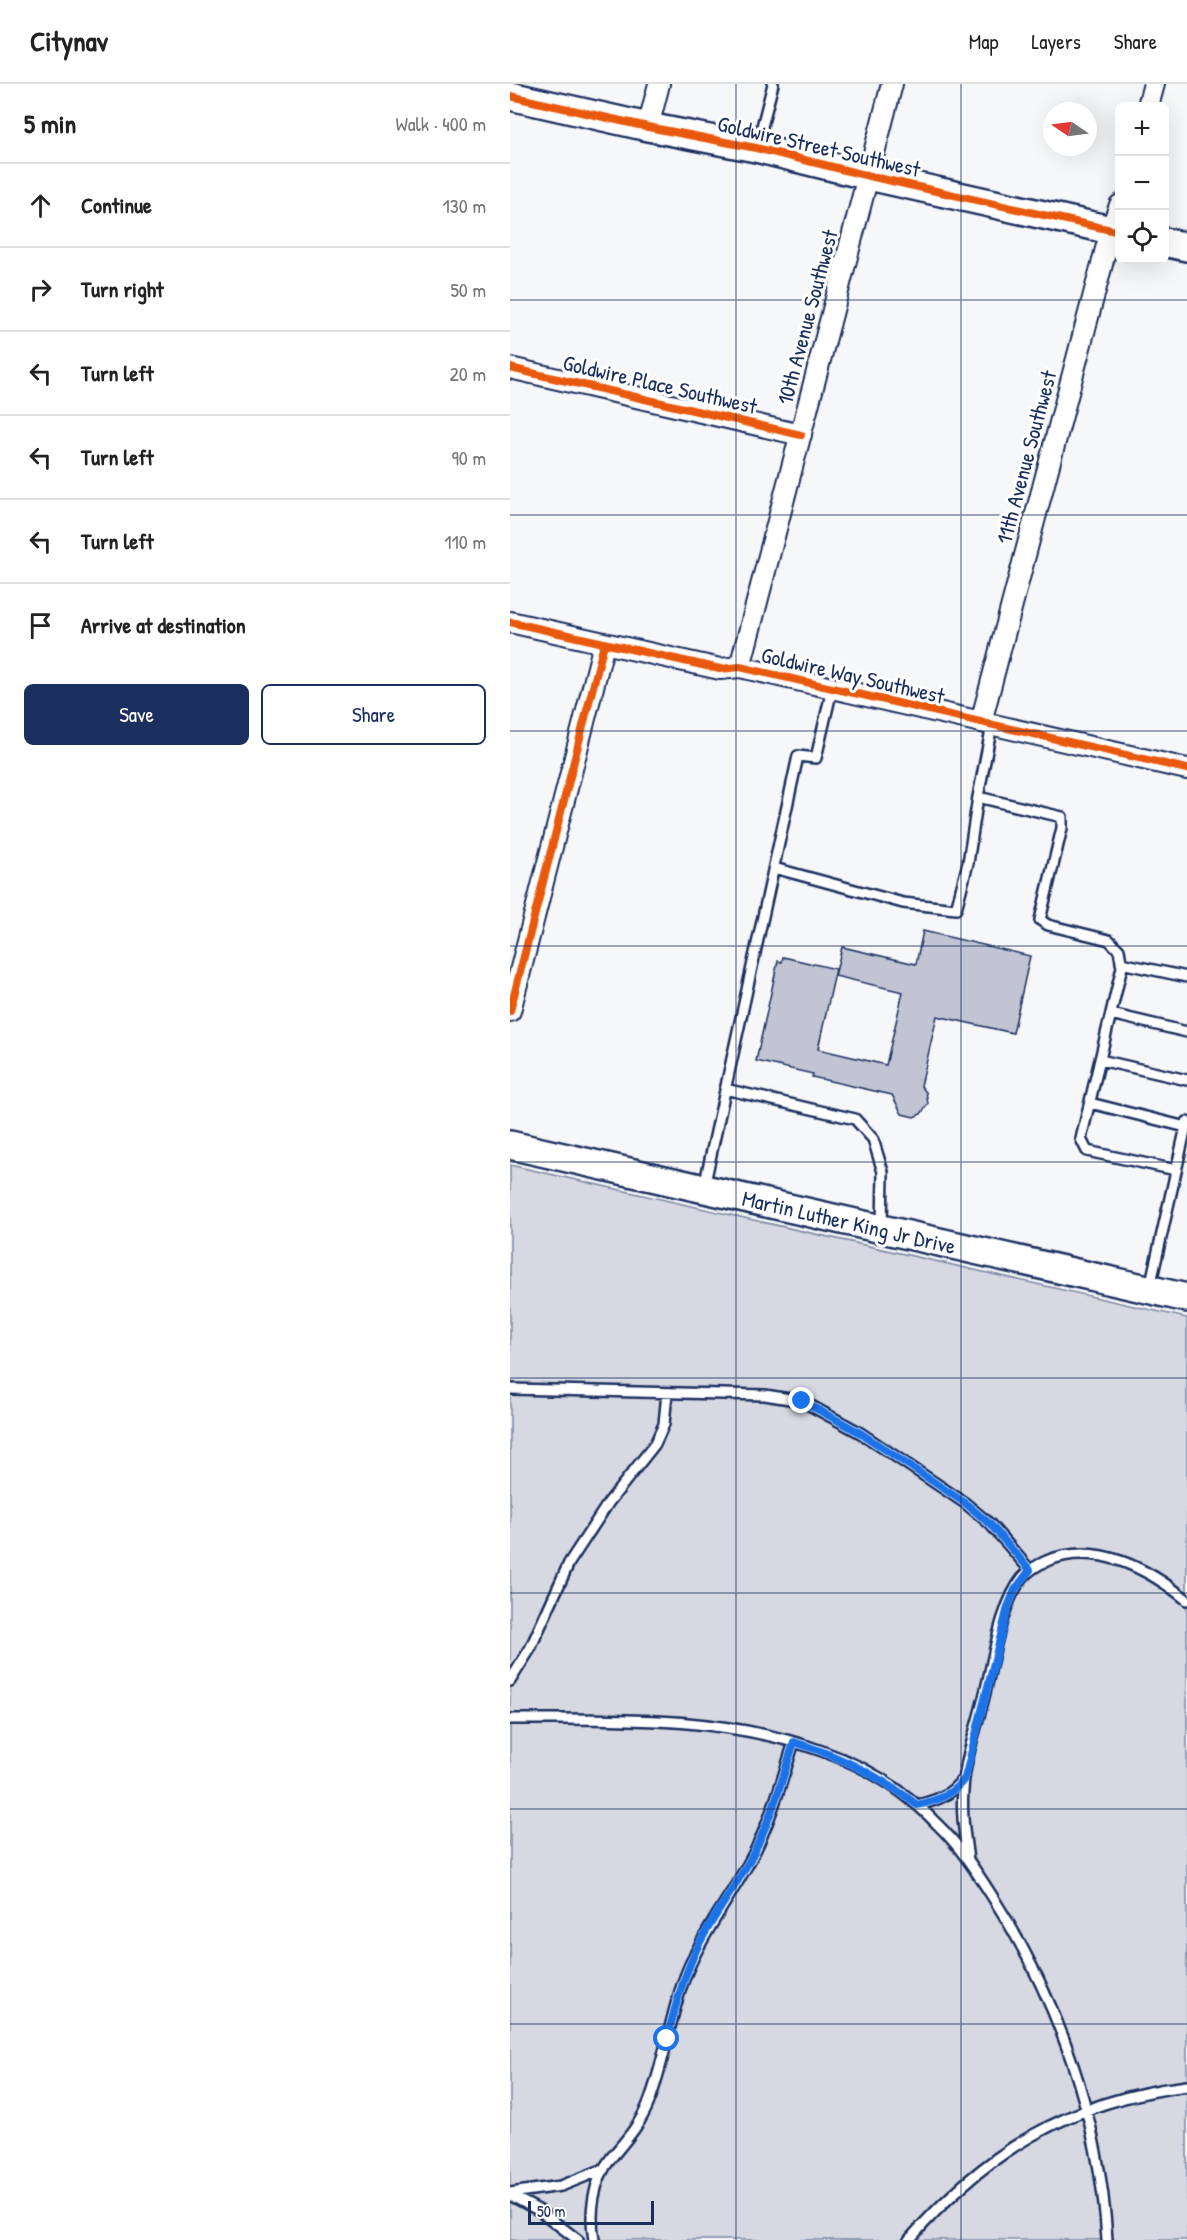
<!DOCTYPE html>
<meta charset="utf-8">
<style>
:root{--surface:#fff;--page:#f6f6f6;--text:#222;--muted:#767676;--line:#e0e0e0;--accent:#1b2f5e}
body{margin:0;font-family:"Patrick Hand",sans-serif;background:var(--page);color:var(--text)}
.controls{position:absolute;right:18px;top:18px;display:grid;overflow:hidden;border-radius:9px;box-shadow:0 6px 24px #0002}
.controls button{width:54px;height:54px;display:grid;place-items:center;padding:0;border:0;border-bottom:2px solid var(--line);background:var(--surface);color:var(--text);font:30px sans-serif}
.compass{position:absolute;left:533px;top:18px;width:54px;height:54px;border-radius:50%;background:var(--surface);box-shadow:0 6px 24px #0002;rotate:283deg}
.scale{position:absolute;left:18px;bottom:15px;width:126px;box-sizing:border-box;padding-left:6px;border:3px solid #1b2f5e;border-top:0;font-size:16px;line-height:21px;white-space:nowrap;color:#1b2f5e;-webkit-text-stroke:4px #fff;paint-order:stroke}
.stop{position:absolute;width:18px;height:18px;margin:-14px;border:4px solid #1a73e8;border-radius:50%;background:#fff}
.stop.end{background:#1a73e8;border-color:#fff;box-shadow:0 2px 6px #0008}
.list{margin:0;padding:0;list-style:none}
h2{display:flex;justify-content:space-between;align-items:center;height:78px;margin:0;padding:0 24px;font-size:26px}
h2 small{font-size:20px;font-weight:400;color:var(--muted)}
.list li{display:grid;grid-template-columns:39px 1fr auto;gap:18px;align-items:center;box-sizing:border-box;height:84px;padding:0 24px;border-top:2px solid var(--line)}
.list b{display:block;font-size:22px;white-space:nowrap}
.list em{font-size:20px;font-style:normal;color:var(--muted)}
.actions{display:flex;gap:12px;padding:18px 24px}
.actions a{flex:1;padding:14px 0;border:2px solid var(--accent);border-radius:9px;text-align:center;font-size:21px;color:var(--accent)}
.actions .main{background:var(--accent);color:#fff}
.icon{flex:none;width:33px;height:33px;fill:none;stroke:currentColor;stroke-width:2;stroke-linecap:round;stroke-linejoin:round}
.map{position:relative;flex:none;width:677px;height:2156px;overflow:hidden}
header{display:flex;align-items:center;gap:36px;box-sizing:border-box;height:84px;padding:0 30px;background:var(--surface);border-bottom:2px solid var(--line)}
header strong{font-size:28px}
nav{display:flex;gap:33px;margin-inline-start:auto;font-size:21px}
main{display:flex}
aside{flex:1;background:var(--surface)}
.map>svg:first-child{display:block}
.green{fill:#d6d9e2;stroke:#7884a0;stroke-width:1.5}
.building{fill:#c0c4d3;stroke:#1b2f5e;stroke-width:1.5}
.lines{fill:none;stroke-linecap:round;stroke-linejoin:round}
.lane-casing{stroke:#1b2f5e;stroke-width:14}
.street-casing{stroke:#1b2f5e;stroke-width:24}
.secondary-casing{stroke:#1b2f5e;stroke-width:32}
.lane{stroke:#fff;stroke-width:9}
.street{stroke:#fff;stroke-width:20}
.secondary{stroke:#fff;stroke-width:27}
.cycleway-casing{stroke:#fff;stroke-width:11}
.cycleway{stroke:#e8590c;stroke-width:8}
.route{stroke:#1a73e8;stroke-width:8}
.grid{fill:none;stroke:#1b2f5e;stroke-width:1.5;stroke-opacity:0.55}
.labels{text-anchor:middle;dominant-baseline:central;stroke-width:6;stroke-linejoin:round;paint-order:stroke}
.street-label{font-size:22px;fill:#1b2f5e;stroke:#fff}
</style>
<header>
<strong>Citynav</strong>
<nav><a>Map</a><a>Layers</a><a>Share</a></nav>
</header>
<main>
<aside>
<h2>5 min<small>Walk · 400 m</small></h2>
<ul class="list">
<li><svg class="icon" aria-label="ahead" viewBox="0 0 24 24"><path d="M12 20V5M6 11l6-6 6 6"/></svg><div><b>Continue</b></div><em>130 m</em></li>
<li><svg class="icon" aria-label="right" viewBox="0 0 24 24"><path d="M7 20v-9h11M14 6l5 5-5 5"/></svg><div><b>Turn right</b></div><em>50 m</em></li>
<li><svg class="icon" aria-label="left" viewBox="0 0 24 24"><path d="M17 20v-9H6M10 6l-5 5 5 5"/></svg><div><b>Turn left</b></div><em>20 m</em></li>
<li><svg class="icon" aria-label="left" viewBox="0 0 24 24"><path d="M17 20v-9H6M10 6l-5 5 5 5"/></svg><div><b>Turn left</b></div><em>90 m</em></li>
<li><svg class="icon" aria-label="left" viewBox="0 0 24 24"><path d="M17 20v-9H6M10 6l-5 5 5 5"/></svg><div><b>Turn left</b></div><em>110 m</em></li>
<li><svg class="icon" aria-label="arrive" viewBox="0 0 24 24"><path d="M6 21V4h12l-3 4 3 4H6"/></svg><div><b>Arrive at destination</b></div></li>
</ul>
<div class="actions"><a class="main">Save</a><a>Share</a></div>
</aside>
<div class="map">
<svg width="677" height="2156" viewBox="0 0 677 2156">
<rect width="100%" height="100%" fill="#f6f7f9"/>
<filter id="ink" filterUnits="userSpaceOnUse"><feTurbulence type="fractalNoise" baseFrequency=".0167" numOctaves="2"/><feDisplacementMap in="SourceGraphic" scale="12" xChannelSelector="R" yChannelSelector="G"/><feConvolveMatrix kernelMatrix="1 2 1 2 8 2 1 2 1" color-interpolation-filters="sRGB"/></filter>
<g filter="url(#ink)">
<path class="green" d="M0,1081l677,153v922h-677z"/>
<path class="building" d="M413,847l107,25 -17,77 -76,-17 -16,70 5,6 2,12 -7,10 -7,3 -12,-3 -10,-19 -80,-18 1,-3 -57,-13 22,-100 4,1 1,-5 53,12 -18,80 68,16 17,-73 -68,-16 7,-29 74,17z"/>
<g class="lines">
<defs>
<path id="lane" d="M247,62l16,-62
M482,641l-14,72 84,20v11l-22,92 8,5 61,15 10,10 3,17 -41,172 6,12 89,19
M264,784l129,35 53,6 12,-46 10,-66
M611,879l66,14
M601,930l76,18
M590,976l87,20
M215,1005l130,30 18,20 10,33 -1,55
M580,1019l96,24
M194,1103l94,-431 18,2 16,-69
M640,1203l37,-165
M0,1305l255,6 37,6 57,31 106,71 25,21 40,46
M0,1597l20,-32 39,-86 40,-61 46,-58 9,-20 3,-31
M0,1635c105,0 212,-4 312,32 43,15 84,40 115,73 22,21 39,47 55,72 66,103 108,222 115,344
M407,1721c19,-4 34,-10 46,-26
M458,1776c-3,-23 -7,-46 -5,-69 1,-31 16,-70 23,-102 8,-33 15,-85 37,-112 7,-8 16,-13 26,-17 49,-19 101,10 138,40
M0,2109l51,-7 43,-17
M0,2111l30,16 38,29
M84,2156c-5,-28 -1,-59 17,-82 15,-18 29,-33 38,-56 17,-44 21,-91 40,-135 18,-42 47,-77 67,-118 16,-34 27,-71 38,-107
M399,2156c76,-88 161,-140 278,-154"/>
<path id="street" d="M638,22l6,-22
M138,43l11,-43
M0,284l291,67
M0,538l210,47 20,-2 447,102
M230,583l152,-583
M471,638l130,-492 9,-25
M0,927l94,-367"/>
<path id="secondary" d="M0,12l138,31 108,21 113,28 251,56
M654,158l23,5
M0,1061l677,153"/>
</defs>
<use href="#lane" class="lane-casing"/>
<use href="#street" class="street-casing"/>
<use href="#secondary" class="secondary-casing"/>
<use href="#lane" class="lane"/>
<use href="#street" class="street"/>
<use href="#secondary" class="secondary"/>
<defs>
<path id="cycleway" d="M0,12l138,31 108,21 113,28 251,56
M0,284l291,67
M0,538l210,47 20,-2 447,102
M0,927l94,-367"/>
</defs>
<use href="#cycleway" class="cycleway-casing"/>
<use href="#cycleway" class="cycleway"/>
</g>
</g>
<g class="lines" filter="url(#ink)">
<path class="route" d="M157,1955c8,-33 17,-65 32,-95 17,-33 40,-61 56,-94 17,-35 28,-72 39,-108 46,14 85,33 123,63 20,-4 35,-10 48,-27l43,-171 7,-17 15,-20 -40,-46 -25,-21 -106,-71 -57,-31"/>
</g>
<path class="grid" d="M226,0v2156M451,0v2156M0,216h677M0,431h677M0,647h677M0,862h677M0,1078h677M0,1294h677M0,1509h677M0,1725h677M0,1940h677"/>
<g class="labels">
<g class="street-label">
<text transform="translate(309 62) rotate(13)">Goldwire Street Southwest</text>
<text transform="translate(297 233) rotate(-75)">10th Avenue Southwest</text>
<text transform="translate(150 300) rotate(13)">Goldwire Place Southwest</text>
<text transform="translate(516 373) rotate(-75)">11th Avenue Southwest</text>
<text transform="translate(343 591) rotate(13)">Goldwire Way Southwest</text>
<text transform="translate(339 1138) rotate(13)">Martin Luther King Jr Drive</text>
</g>
</g>
</svg>
<div class="controls">
<button>+</button>
<button>−</button>
<button><svg class="icon" aria-label="locate" viewBox="0 0 24 24"><circle cx="12" cy="12" r="6"/><path d="M12 2v4M12 18v4M2 12h4M18 12h4"/></svg></button>
</div>
<svg class="compass" viewBox="-18 -18 36 36"><path d="M0-13l5 13h-10z" fill="#e53935"/><path d="M0 13l5-13h-10z" fill="#767676"/></svg>
<div class="scale">50 m</div>
<div class="stop" style="left:157px;top:1955px"></div>
<div class="stop end" style="left:292px;top:1317px"></div>
</div>
</main>
